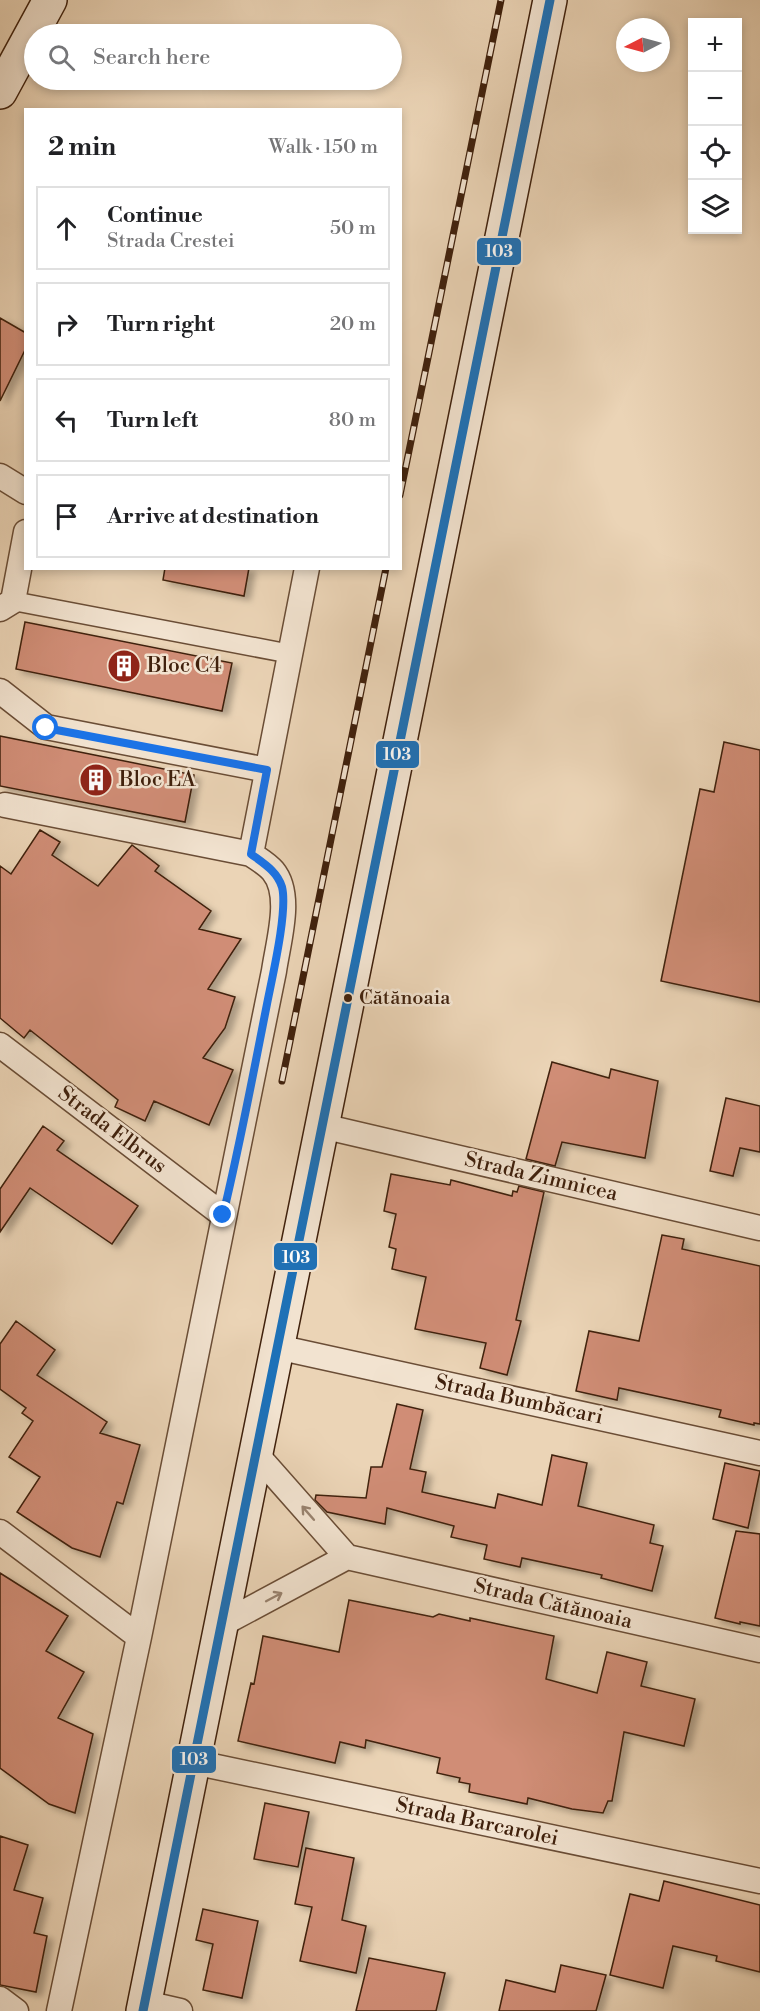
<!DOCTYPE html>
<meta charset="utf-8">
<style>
:root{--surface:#fff;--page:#f2f2f2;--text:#202124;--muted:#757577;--line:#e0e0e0}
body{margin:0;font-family:"Libre Bodoni",serif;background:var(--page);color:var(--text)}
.controls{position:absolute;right:18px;top:18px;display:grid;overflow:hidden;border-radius:0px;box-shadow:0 3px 9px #0003}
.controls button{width:54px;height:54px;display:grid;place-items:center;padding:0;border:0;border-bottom:2px solid var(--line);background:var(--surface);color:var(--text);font:30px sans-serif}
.compass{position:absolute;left:616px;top:18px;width:54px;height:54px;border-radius:50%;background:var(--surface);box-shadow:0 3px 9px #0003;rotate:264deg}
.stop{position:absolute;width:18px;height:18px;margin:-14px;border:4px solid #1a73e8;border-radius:50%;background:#fff}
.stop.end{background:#1a73e8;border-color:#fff;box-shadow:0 2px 6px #0008}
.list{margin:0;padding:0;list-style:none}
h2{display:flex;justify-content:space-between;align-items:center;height:78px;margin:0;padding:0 24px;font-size:26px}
h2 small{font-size:20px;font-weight:400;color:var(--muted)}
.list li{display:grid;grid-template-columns:39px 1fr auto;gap:18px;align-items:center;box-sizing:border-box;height:84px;margin:0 12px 12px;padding:0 12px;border:2px solid var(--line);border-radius:0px}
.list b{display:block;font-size:22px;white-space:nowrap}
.list p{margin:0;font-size:20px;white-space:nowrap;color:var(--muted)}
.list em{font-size:20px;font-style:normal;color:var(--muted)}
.icon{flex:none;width:33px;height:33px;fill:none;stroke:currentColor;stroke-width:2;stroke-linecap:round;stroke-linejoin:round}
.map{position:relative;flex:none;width:760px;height:2011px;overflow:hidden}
.search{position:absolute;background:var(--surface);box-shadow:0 3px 9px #0003;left:24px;top:24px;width:378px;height:66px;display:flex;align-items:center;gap:15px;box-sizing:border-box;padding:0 21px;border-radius:33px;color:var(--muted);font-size:22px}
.panel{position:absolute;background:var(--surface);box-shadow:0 3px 9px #0003;left:24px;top:108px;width:378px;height:462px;border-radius:0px}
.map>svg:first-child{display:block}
.building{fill:#d08d76;stroke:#3f200c;stroke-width:1.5;filter:url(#shadow)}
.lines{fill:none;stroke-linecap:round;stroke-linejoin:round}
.pedestrian-casing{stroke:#6a4d36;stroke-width:21}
.minor-casing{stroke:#6a4d36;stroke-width:27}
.secondary-casing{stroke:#3f200c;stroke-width:36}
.pedestrian{stroke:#f2e3d0;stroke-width:18}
.minor{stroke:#f2e3d0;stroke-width:24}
.secondary{stroke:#f2e3d0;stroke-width:33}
.rail-casing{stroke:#3f200c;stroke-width:7}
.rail{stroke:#f2e3d0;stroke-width:4.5;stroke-dasharray:14;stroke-linecap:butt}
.bus-1-casing{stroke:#f2e3d0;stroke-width:14}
.bus-1{stroke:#1d71b8;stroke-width:9}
.oneway{stroke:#98826e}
.route{stroke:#1a73e8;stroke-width:8}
.bus-dot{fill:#3f200c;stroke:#f2e3d0;stroke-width:2}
.labels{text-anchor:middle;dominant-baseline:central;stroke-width:5;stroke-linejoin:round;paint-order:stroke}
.bus-label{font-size:20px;fill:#3f200c;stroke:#f2e3d0;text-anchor:start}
.poi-label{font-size:21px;fill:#3f200c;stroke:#f2e3d0;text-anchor:start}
.street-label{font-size:21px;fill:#3f200c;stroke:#f2e3d0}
.line-badge{stroke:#f2e3d0;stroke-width:2}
.badge-label{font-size:16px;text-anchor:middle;font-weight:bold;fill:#fff}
</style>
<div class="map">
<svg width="760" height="2011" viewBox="0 0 760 2011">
<defs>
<filter id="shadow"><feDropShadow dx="6" dy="4" stdDeviation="3" flood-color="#0004"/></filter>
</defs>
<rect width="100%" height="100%" fill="#ebd4b6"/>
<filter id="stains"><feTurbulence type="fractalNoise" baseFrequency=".00333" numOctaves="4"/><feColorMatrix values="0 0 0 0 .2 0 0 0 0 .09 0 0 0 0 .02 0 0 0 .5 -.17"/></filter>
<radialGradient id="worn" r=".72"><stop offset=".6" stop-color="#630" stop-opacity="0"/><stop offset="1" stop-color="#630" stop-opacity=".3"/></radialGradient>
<path class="building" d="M0,318l26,15v15l-26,53z
M165,568h84l-5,28 -81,-16z
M25,622l207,41 -10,48 -206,-42z
M0,736l194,39 -9,47 -185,-36z
M724,742l36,8v252l-99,-21 39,-192 14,3z
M40,830l20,12 -8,13 46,31 34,-41 27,21 -4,5 56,40 -12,18 42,10 -33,50 27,8 -10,31 -22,30 30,12 -24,55 -55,-24 -9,20 -30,-14 3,-7 -88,-70 -6,8 -24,-20v-152l11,8z
M552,1062l57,16 2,-9 47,12 -13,77 -83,-16 -7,24 -29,-7z
M726,1098l34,8v46l-20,-4 -7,28 -23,-5z
M43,1126l21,15 -7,9 81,56 -26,38 -82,-56 -30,44v-43z
M391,1174l59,11 1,-5 61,16 1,-5 4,1 2,-6 25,6 -28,128 5,1 -14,54 -27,-7 6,-25 -71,-14 11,-52 -34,-8 4,-20 -7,-2 7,-33 -12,-3z
M662,1235l22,4 -2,10 78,17v158l-6,-1v2l-35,-8 2,-7 -102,-22 -2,12 -41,-9 13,-60 50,10z
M16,1321l39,29 -18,25 70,47 -7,11 40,12 -17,59 -6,-2 -17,55 -28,-9 -55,-36 23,-35 -31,-20 24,-36 -11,-8 4,-5 -26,-19v-45z
M397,1404l26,6 -13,59 16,3 -4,20 73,16 3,-14 44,11 10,-50 35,8 -9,43 76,19 -4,18 13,3 -11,45 -51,-13 1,-3 -80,-17 -2,9 -36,-8 3,-14 -36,-8 3,-11 -67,-18 -2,16 -58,-12 -12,-12 1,-5 50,3 5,-31h11z
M725,1463l35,8 -12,57 -35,-9z
M736,1531l24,3v92l-20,-4v2l-25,-6z
M0,1573l68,43 -22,35 38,21 -26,46 35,16 -18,79 -26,-9 -49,-36z
M349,1600l84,17 6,-3 31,7v-3l84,18 -8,43 51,14 10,-41 40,10 -6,24 54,13 -11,47 -60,-14 -12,69h-4l-5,12 -31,-4 -44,-11 -1,6 -58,-12 1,-8 -11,-2 1,-4 -23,-5 3,-15 -74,-18 -1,8 -25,-6 -5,21 -97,-22 13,-58 3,1 9,-48 76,16z
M265,1803l44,9 -11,55 -44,-8z
M0,1836l28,9 -14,45 29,8 -9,35 13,3 -11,56 -36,-7z
M306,1848l48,10 -12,62 24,6 -10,47 -56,-12 12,-54 -17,-3z
M664,1881l96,24v67l-44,-11 1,-5 -44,-10 -10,42 -53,-13 20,-81 29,7z
M203,1909l55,12 -16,77 -39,-8 10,-46 -17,-4z
M369,1958l76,15 -9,38h-80z
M561,1965l45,10 -10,36h-97l7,-31 49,12z"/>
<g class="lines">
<defs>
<path id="pedestrian" d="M13,601l278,53"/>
<path id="minor" d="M0,476l26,16
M0,609l13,-8 13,-69
M0,691l46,36 221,43
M5,805l246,49 56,-286
M0,1045l223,170
M322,1126l438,102
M277,1347l483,106
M256,1454l91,103 413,93
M0,1532l139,105
M222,1624l125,-67
M193,1762l567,119
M0,1999l16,12
M145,2003l35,8
M59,2011l80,-374 135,-666c4,-29 19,-76 -1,-100 -6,-7 -15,-12 -22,-17"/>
<path id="secondary" d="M0,92l50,-92
M143,2011l407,-2011"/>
</defs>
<use href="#pedestrian" class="pedestrian-casing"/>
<use href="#minor" class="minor-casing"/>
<use href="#secondary" class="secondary-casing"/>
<use href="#pedestrian" class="pedestrian"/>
<use href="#minor" class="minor"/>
<use href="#secondary" class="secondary"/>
<defs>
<path id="rail" d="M400,495l101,-495
M282,1081l104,-513"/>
</defs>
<use href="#rail" class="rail-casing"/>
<use href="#rail" class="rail"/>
<defs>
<path id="bus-1" d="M143,2011l407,-2011"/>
</defs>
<use href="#bus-1" class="bus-1-casing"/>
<use href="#bus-1" class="bus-1"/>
</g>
<defs><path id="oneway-shaft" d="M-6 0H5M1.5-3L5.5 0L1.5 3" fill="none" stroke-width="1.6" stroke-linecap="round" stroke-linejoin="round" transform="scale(1.5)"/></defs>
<g class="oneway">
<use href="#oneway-shaft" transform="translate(308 1513) rotate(-131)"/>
<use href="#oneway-shaft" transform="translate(274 1597) rotate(-28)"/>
</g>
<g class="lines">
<path class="route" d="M46,728l221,42 -16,84c12,9 26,17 31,33 6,24 -10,91 -15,117 -14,71 -27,141 -44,211"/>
</g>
<defs>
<symbol id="building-disc" viewBox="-11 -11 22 22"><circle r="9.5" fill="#8f2418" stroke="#f2e3d0"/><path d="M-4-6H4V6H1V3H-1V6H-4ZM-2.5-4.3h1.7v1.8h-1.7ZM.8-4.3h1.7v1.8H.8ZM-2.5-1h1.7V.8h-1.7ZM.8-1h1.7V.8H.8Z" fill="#fff"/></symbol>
</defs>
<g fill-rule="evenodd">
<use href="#building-disc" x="105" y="647" width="38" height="38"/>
<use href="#building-disc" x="77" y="761" width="38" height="38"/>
</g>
<circle class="bus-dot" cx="348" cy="998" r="5"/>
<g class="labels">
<g class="bus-label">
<text x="359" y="998">Cătănoaia</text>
</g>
<g class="poi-label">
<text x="147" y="666">Bloc C4</text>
<text x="119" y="780">Bloc EA</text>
</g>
<g class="street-label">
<text transform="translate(112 1130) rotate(37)">Strada Elbrus</text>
<text transform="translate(541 1177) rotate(13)">Strada Zimnicea</text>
<text transform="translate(519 1400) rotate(12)">Strada Bumbăcari</text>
<text transform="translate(553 1604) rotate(13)">Strada Cătănoaia</text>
<text transform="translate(477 1822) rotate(12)">Strada Barcarolei</text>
</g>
</g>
<g class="line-badge">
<rect x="476" y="237" width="46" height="29" rx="6" fill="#1d71b8"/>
<rect x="375" y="740" width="45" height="29" rx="6" fill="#1d71b8"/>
<rect x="273" y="1242" width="45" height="29" rx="6" fill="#1d71b8"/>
<rect x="171" y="1745" width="46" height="29" rx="6" fill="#1d71b8"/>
</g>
<g class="badge-label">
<text x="499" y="257">103</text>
<text x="397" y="760">103</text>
<text x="296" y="1263">103</text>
<text x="194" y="1765">103</text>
</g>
<rect width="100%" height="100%" filter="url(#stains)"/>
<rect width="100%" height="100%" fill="url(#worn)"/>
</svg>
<div class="controls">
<button>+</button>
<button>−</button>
<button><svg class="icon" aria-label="locate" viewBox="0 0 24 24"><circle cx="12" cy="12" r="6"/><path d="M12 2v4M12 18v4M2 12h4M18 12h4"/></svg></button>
<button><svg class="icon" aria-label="layers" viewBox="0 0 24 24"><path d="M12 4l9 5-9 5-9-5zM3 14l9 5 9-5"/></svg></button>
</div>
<svg class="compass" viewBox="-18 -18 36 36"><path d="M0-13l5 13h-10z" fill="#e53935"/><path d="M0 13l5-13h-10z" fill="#757577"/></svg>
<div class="stop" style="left:46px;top:728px"></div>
<div class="stop end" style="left:223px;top:1215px"></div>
<div class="search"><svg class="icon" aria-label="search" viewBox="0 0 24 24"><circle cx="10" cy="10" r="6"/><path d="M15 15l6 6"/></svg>Search here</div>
<section class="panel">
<h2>2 min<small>Walk · 150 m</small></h2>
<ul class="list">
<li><svg class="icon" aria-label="ahead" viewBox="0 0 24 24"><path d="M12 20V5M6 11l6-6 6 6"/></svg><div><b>Continue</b><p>Strada Crestei</p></div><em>50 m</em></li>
<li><svg class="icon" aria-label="right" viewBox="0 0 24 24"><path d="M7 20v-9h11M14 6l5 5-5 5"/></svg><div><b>Turn right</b></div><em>20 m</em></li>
<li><svg class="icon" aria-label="left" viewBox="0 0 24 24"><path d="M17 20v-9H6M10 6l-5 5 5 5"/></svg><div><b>Turn left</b></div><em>80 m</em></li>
<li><svg class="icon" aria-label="arrive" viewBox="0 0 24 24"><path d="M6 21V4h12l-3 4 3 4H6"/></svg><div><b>Arrive at destination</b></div></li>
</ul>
</section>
</div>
